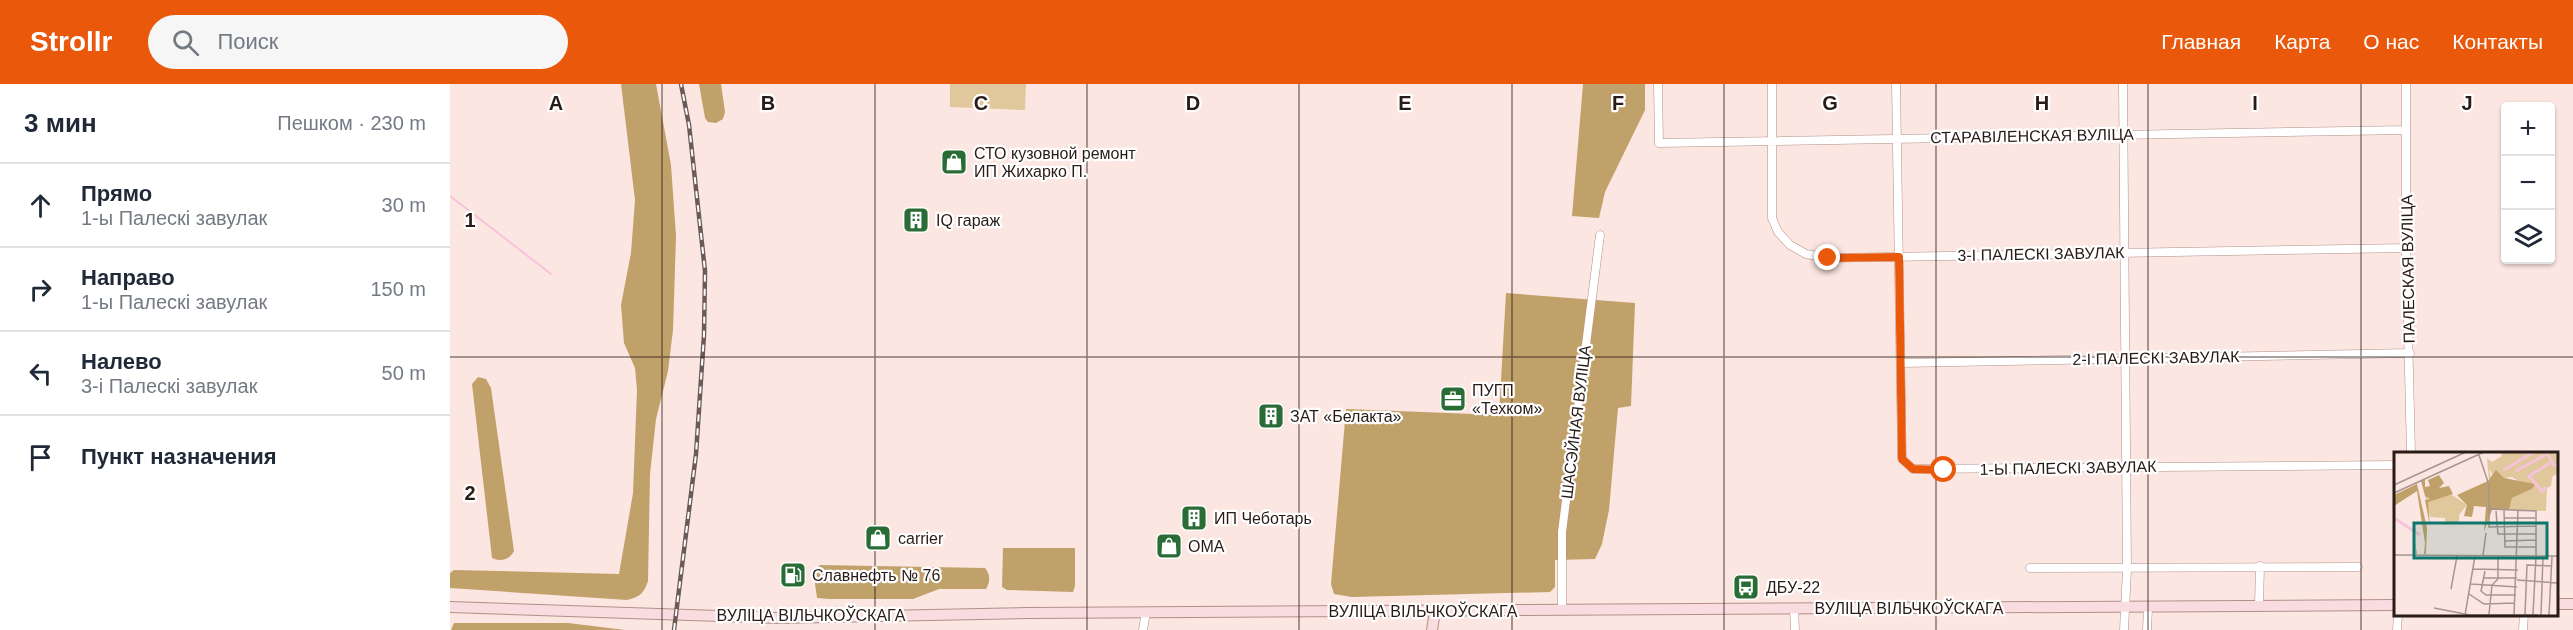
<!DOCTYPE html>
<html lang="ru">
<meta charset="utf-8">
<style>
:root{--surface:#fff;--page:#f6f6f7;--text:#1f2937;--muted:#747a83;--line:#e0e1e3;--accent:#ea580c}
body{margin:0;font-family:Helvetica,sans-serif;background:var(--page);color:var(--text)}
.controls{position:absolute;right:18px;top:18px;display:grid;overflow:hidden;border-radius:6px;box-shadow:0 2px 4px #0004}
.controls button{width:54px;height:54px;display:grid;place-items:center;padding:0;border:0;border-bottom:2px solid var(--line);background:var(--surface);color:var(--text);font:30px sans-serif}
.stop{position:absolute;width:18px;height:18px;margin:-14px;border:4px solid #ea580c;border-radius:50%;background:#fff}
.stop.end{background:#ea580c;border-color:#fff;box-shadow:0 2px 6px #0008}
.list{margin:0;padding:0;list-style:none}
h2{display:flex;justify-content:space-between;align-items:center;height:78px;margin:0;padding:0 24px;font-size:26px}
h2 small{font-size:20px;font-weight:400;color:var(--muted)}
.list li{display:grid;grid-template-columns:39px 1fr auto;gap:18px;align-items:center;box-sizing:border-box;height:84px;padding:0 24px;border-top:2px solid var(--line)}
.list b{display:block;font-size:22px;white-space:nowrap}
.list p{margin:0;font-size:20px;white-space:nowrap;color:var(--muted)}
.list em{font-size:20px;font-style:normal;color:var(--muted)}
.icon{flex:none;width:33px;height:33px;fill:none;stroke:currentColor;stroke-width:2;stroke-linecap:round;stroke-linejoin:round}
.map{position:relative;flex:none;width:2123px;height:546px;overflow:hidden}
header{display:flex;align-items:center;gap:36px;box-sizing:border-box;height:84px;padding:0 30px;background:var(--accent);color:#fff}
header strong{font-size:28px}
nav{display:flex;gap:33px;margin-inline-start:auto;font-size:21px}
.search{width:420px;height:54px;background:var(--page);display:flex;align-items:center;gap:15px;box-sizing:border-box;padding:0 21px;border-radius:33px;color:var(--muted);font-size:22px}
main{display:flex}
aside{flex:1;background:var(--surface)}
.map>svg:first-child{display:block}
.green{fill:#e0c79c}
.forest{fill:#c1a16a}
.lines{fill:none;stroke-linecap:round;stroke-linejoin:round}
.stream{stroke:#f7c3da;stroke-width:2}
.minor-casing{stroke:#b29087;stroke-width:9}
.secondary-casing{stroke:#b29087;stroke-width:12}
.minor{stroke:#fff;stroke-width:8}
.secondary{stroke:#f9dce0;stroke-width:10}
.rail-casing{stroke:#6b5b58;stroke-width:4.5}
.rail{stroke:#fff;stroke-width:2;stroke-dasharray:7;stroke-linecap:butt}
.route{stroke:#ea580c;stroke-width:8}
.grid{fill:none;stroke:#281b18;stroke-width:1.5;stroke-opacity:0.55}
.labels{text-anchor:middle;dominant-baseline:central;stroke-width:4.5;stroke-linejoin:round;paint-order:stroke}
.street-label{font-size:16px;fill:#281b18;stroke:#fff}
.poi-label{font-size:16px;fill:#281b18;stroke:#fff;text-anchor:start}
.inset-river{fill:none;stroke:#f7c3da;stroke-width:3}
.inset-road{fill:none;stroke:#a79591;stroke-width:1.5}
.view{fill:#0f766e;fill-opacity:0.15;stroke:#0f766e;stroke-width:3}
.inset-edge{fill:none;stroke:#281b18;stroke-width:3}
.grid-label{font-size:20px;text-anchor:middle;font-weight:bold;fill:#281b18;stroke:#fff;stroke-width:4.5;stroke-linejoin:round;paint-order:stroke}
</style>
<header>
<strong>Strollr</strong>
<div class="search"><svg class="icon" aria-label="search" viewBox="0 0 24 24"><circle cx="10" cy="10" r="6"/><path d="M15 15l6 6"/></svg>Поиск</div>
<nav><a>Главная</a><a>Карта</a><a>О нас</a><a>Контакты</a></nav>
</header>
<main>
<aside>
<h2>3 мин<small>Пешком · 230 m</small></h2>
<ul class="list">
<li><svg class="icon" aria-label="ahead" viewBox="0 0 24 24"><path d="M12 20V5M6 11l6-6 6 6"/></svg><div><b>Прямо</b><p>1-ы Палескі завулак</p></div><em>30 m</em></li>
<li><svg class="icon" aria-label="right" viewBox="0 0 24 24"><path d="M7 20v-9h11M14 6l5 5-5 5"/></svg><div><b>Направо</b><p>1-ы Палескі завулак</p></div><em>150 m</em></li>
<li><svg class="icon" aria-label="left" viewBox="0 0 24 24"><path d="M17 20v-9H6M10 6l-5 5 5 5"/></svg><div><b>Налево</b><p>3-і Палескі завулак</p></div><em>50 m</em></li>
<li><svg class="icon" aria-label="arrive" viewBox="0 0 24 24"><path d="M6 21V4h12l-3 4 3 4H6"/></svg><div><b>Пункт назначения</b></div></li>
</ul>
</aside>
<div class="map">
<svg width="2123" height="546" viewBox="0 0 2123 546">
<rect width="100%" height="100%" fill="#fce6e1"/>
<path class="green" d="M500,0h76l-1,26 -75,-3z"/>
<path class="forest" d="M171,0h35l15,81 5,71 -3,94 -5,41 -12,48 -6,55 -2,107c-4,12 -8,16 -21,19l-177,-12v-15l4,-3 165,4 14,-81 4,-103 -2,-22 -11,-25 -3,-38 10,-52 4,-53z
M249,0h22l4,28 -2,7 -7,4 -8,-1 -3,-4z
M1133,0h62v26l-40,82 -6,26 -27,-2z
M1056,209l129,10 -4,103 -13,2 -9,102 -7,34 -7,15 -40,1v27l-5,5 -198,5 -18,-3 -3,-10 15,-175 153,6z
M28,293l8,2 5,9 23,163c-5,9 -13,11 -22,7l-20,-174z
M553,464h72v38l-2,6 -66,-2 -5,-3z
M370,481l165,3c6,7 5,14 1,21h-47l-26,10h-84l-12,-1c-1,-12 -6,-24 3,-33z
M4,539h114l57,7h-174z"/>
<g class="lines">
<path class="stream" d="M0,112l101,78"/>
<defs>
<path id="minor" d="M1208,0l1,59 747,-13
M1322,0v134l6,14 12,13 16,9 22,4 578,-10
M1446,0l6,375 11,10 483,-4
M1673,0l4,485 -3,61
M1956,0v164l5,205
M1452,279l508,-10
M1580,484l328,-1
M1809,522l1,-40
M1344,525l1,21
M1112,526v-78l38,-297
M693,546l3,-18
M1697,546l1,-22
M1947,546l1,-16
M2073,546l1,-16"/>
<path id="secondary" d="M2106,520h17
M0,523l329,11 249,-5 1368,-8
M982,546l3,-19"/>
</defs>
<use href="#minor" class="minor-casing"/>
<use href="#secondary" class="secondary-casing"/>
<use href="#minor" class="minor"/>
<use href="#secondary" class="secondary"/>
<defs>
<path id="rail" d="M224,546l22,-176 8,-119 1,-64 -16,-146 -8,-41"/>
</defs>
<use href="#rail" class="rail-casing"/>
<use href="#rail" class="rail"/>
</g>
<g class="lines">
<path class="route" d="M1378,174l71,-1 3,202 11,10 31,1"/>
</g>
<path class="grid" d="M212,0v546M425,0v546M637,0v546M849,0v546M1062,0v546M1274,0v546M1486,0v546M1698,0v546M1911,0v546M0,273h2123"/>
<defs>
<symbol id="shop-square" viewBox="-11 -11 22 22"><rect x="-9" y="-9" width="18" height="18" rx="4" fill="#2a6c35" stroke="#fff"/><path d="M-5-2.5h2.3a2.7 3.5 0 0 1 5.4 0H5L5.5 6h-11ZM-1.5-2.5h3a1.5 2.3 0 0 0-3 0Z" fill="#fff"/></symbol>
<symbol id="building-square" viewBox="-11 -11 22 22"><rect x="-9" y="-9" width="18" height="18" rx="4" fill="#2a6c35" stroke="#fff"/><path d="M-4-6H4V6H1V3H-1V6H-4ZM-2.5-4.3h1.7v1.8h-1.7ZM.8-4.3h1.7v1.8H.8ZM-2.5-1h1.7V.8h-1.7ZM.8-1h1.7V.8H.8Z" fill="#fff"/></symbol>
<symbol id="office-square" viewBox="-11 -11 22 22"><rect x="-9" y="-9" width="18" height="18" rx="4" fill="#2a6c35" stroke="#fff"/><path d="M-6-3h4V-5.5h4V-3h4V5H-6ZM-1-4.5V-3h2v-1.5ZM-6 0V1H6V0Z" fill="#fff"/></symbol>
<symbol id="fuel-square" viewBox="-11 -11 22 22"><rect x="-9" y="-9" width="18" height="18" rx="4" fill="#2a6c35" stroke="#fff"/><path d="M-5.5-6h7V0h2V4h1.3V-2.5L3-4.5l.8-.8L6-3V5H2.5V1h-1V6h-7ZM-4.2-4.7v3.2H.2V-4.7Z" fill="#fff"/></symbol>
<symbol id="bus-square" viewBox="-11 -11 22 22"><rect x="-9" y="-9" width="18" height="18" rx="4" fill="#2a6c35" stroke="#fff"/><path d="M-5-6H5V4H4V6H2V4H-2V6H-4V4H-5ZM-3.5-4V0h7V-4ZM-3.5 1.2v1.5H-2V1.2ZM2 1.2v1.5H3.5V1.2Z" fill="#fff"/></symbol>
</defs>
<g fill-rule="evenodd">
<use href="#shop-square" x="489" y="63" width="30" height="30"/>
<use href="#building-square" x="451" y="121" width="30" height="30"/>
<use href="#office-square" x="988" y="300" width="30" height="30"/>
<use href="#building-square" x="806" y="317" width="30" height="30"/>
<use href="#building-square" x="729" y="419" width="30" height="30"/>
<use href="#shop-square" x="413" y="439" width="30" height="30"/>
<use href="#shop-square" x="704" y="447" width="30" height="30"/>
<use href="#fuel-square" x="328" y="476" width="30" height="30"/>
<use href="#bus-square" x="1281" y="488" width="30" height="30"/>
</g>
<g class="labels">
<g class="street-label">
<text transform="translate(1582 52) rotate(-1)">СТАРАВІЛЕНСКАЯ ВУЛІЦА</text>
<text transform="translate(1591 170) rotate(-1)">3-І ПАЛЕСКІ ЗАВУЛАК</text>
<text transform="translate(1958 185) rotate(-91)">ПАЛЕСКАЯ ВУЛІЦА</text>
<text transform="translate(1706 274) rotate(-1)">2-І ПАЛЕСКІ ЗАВУЛАК</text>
<text transform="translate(1126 338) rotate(-83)">ШАСЭЙНАЯ ВУЛІЦА</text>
<text transform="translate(1618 384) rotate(-1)">1-Ы ПАЛЕСКІ ЗАВУЛАК</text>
<text x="1459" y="524">ВУЛІЦА ВІЛЬЧКОЎСКАГА</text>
<text x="973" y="527">ВУЛІЦА ВІЛЬЧКОЎСКАГА</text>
<text x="361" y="531">ВУЛІЦА ВІЛЬЧКОЎСКАГА</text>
</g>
<g class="poi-label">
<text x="524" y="69">СТО кузовной ремонт<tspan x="524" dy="18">ИП Жихарко П.</tspan></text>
<text x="486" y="136">IQ гараж</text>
<text x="1022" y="306">ПУГП<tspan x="1022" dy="18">«Техком»</tspan></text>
<text x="840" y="332">ЗАТ «Белакта»</text>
<text x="764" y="434">ИП Чеботарь</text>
<text x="448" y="454">carrier</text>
<text x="738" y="462">ОМА</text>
<text x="362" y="491">Славнефть № 76</text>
<text x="1316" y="503">ДБУ-22</text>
</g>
</g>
<g transform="translate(1944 368)">
<rect width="164" height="164" fill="#fce6e1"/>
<path d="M107,0h56v22l-5,3 -1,9 -4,2 -1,23 -37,-1 3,-12 20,-9 -20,-12 -8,1 -8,-7 -3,5 -4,-8 2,10 -2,2 -2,-22 5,4 10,-6zM58,43l15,10 -8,10v8l-14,2v-7l-15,-1 -5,-21z" fill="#e0c79c"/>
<path d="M102,18l8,8 31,6 -3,5 -20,9 -3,12h-17l-8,22 2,-25 -12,-1 -2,11 -8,-1 3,-11 -10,-10 31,-14zM45,23l5,8 -5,5 10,-2 4,8 -25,8 2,24 -5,-26 6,-1 -6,-3 -4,-15 4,-2v8l5,-1 -2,-6zM23,32l10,44 -1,26h-10l-1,-12 2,12h7l1,-11 -8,-52 -23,15v-11z" fill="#c1a16a"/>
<path class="inset-river" d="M152,0l8,13h4M110,18l30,-18M122,19l29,-16M152,35l-4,4 -13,-15 21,-13M0,66l26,17"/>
<path class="inset-road" d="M85,3l10,30v42l47,-1M0,33l72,-33M0,41l90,-41M95,57l47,2v45M110,58l1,37h31M102,59l2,23h38M110,66h31M111,89l31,-1M0,103l164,1M89,103l3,-22M79,117l45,1M91,119l-4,20 5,4h30M90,126h33M123,128l41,3M77,132l46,3M57,137l6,-33M75,142l15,10 31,-1M40,156l36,7h68M95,162l3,-29 6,-6v-23M131,162l2,-49 24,1M139,162l3,-58M71,163l10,-59M120,163l4,-105M147,163l2,-59M155,163l3,-59"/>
<path class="view" d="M20,71h133v35h-133z"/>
<rect width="164" height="164" class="inset-edge"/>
</g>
<g class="grid-label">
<text x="106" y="26">A</text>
<text x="318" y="26">B</text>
<text x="531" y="26">C</text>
<text x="743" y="26">D</text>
<text x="955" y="26">E</text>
<text x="1168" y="26">F</text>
<text x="1380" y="26">G</text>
<text x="1592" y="26">H</text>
<text x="1805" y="26">I</text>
<text x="2017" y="26">J</text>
<text x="20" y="143">1</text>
<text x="20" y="416">2</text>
</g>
</svg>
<div class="controls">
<button>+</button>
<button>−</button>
<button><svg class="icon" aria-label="layers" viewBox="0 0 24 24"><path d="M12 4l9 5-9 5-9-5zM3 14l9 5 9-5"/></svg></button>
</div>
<div class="stop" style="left:1494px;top:386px"></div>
<div class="stop end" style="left:1378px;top:174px"></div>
</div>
</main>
